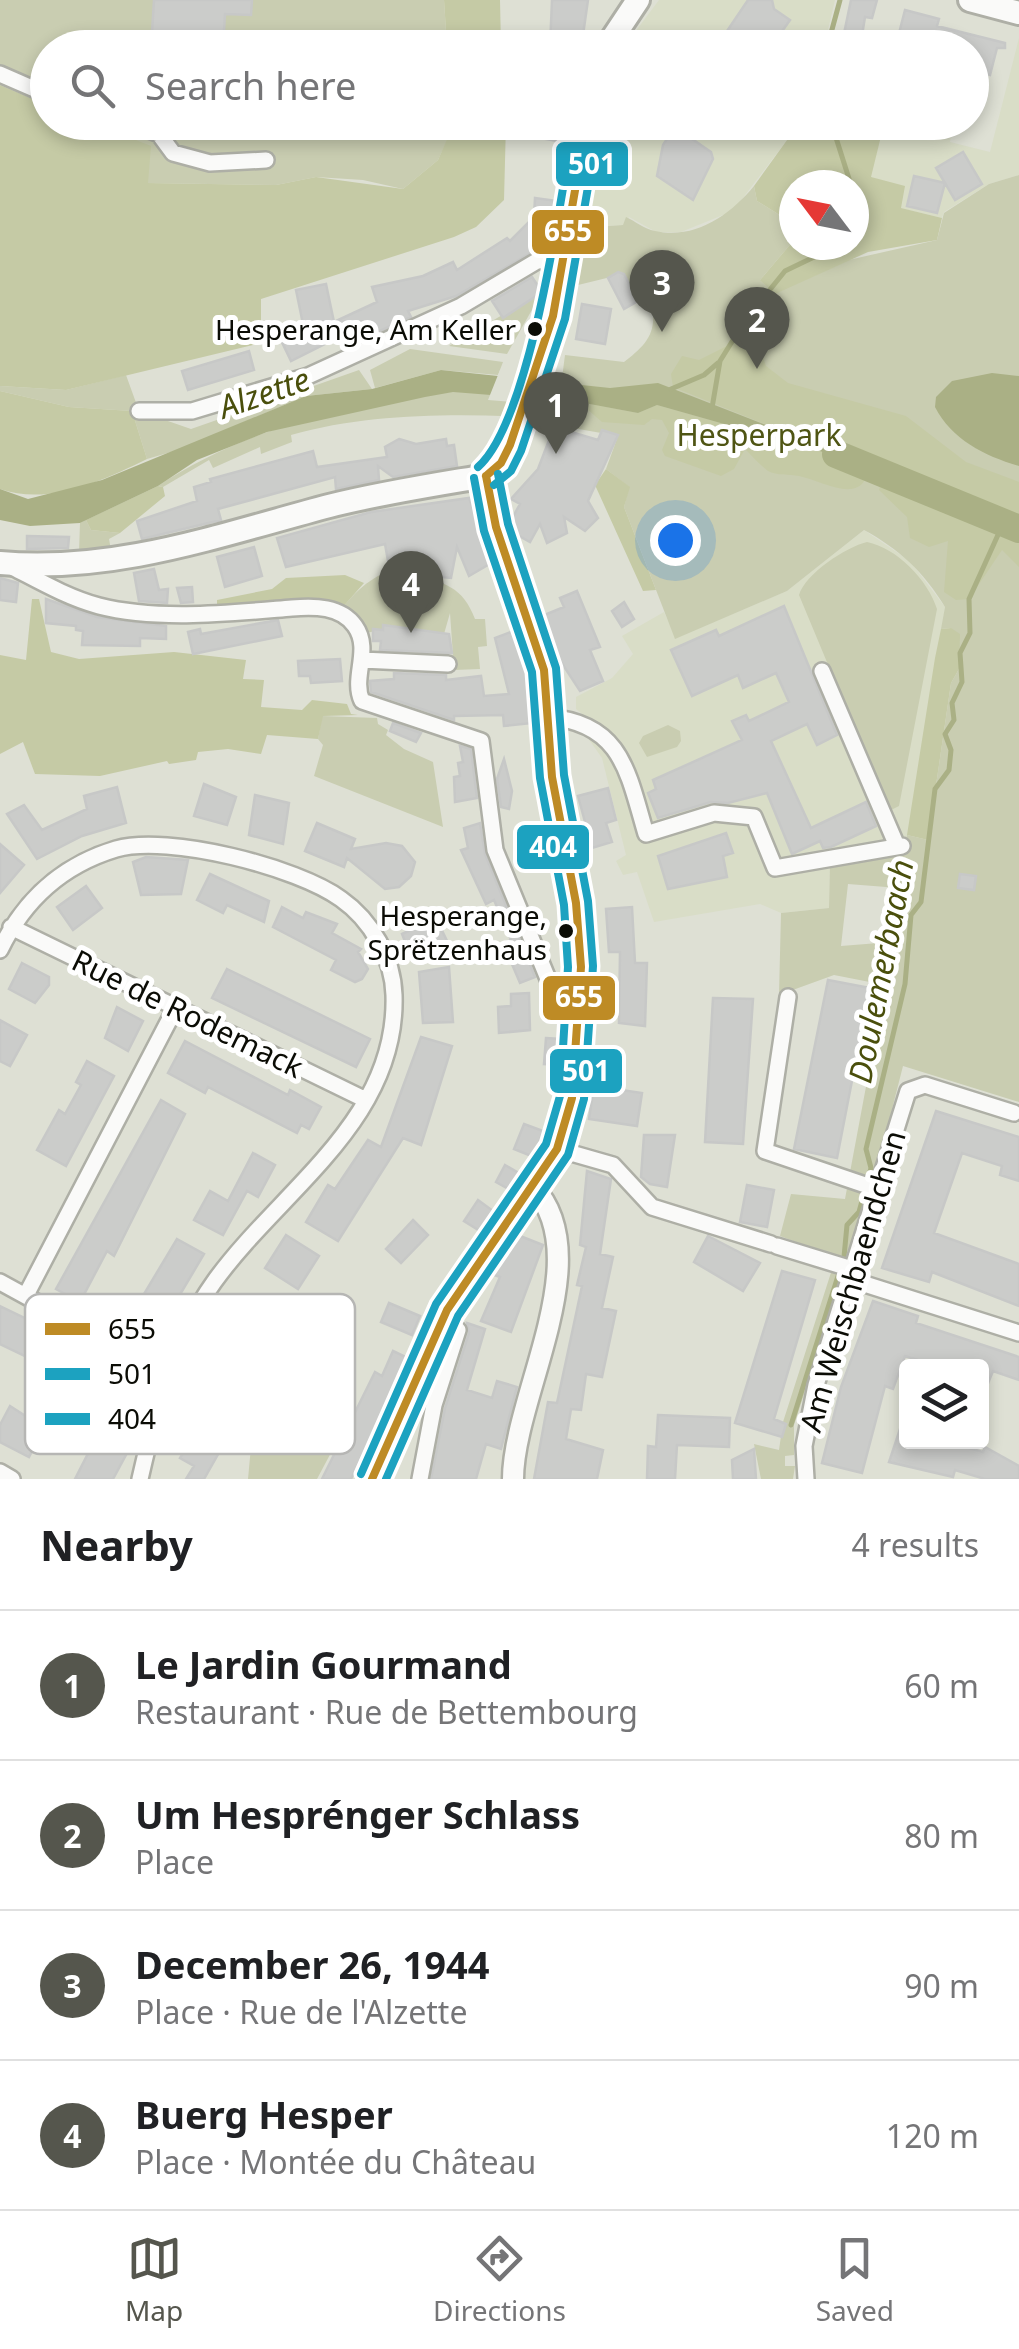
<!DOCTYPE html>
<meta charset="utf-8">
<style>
:root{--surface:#fff;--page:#f6f6f6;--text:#202124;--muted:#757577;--line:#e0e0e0;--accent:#55564d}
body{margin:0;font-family:"Noto Sans",sans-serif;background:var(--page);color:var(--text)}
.controls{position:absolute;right:30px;bottom:30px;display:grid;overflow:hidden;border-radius:10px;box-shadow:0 5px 15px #0003}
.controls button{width:90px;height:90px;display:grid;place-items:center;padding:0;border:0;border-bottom:2px solid var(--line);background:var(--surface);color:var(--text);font:50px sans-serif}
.compass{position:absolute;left:779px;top:170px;width:90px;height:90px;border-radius:50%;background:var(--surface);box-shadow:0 5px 15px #0003;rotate:302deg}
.you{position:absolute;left:675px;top:540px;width:35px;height:35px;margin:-25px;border:8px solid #fff;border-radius:50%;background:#1a73e8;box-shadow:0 0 0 15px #1a73e833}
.badge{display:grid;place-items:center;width:65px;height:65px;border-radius:50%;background:var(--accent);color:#fff;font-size:32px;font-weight:700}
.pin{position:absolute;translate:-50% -82px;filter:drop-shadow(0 2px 5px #0008)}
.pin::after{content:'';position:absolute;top:52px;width:35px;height:30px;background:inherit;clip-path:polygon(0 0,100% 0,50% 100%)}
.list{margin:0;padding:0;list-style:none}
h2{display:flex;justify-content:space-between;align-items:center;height:130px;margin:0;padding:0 40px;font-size:42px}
h2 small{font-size:32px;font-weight:400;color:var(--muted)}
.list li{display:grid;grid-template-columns:65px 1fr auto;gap:30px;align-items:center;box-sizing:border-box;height:150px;padding:0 40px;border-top:2px solid var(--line)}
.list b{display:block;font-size:38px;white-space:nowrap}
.list p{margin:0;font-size:32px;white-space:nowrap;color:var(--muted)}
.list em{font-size:32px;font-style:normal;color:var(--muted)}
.icon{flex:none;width:55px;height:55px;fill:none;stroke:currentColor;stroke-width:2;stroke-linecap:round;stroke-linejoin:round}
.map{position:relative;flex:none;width:1019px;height:1479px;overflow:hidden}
.search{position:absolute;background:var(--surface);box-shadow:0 5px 15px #0003;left:30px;right:30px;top:30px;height:110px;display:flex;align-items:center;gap:25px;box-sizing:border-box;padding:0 35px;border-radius:55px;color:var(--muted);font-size:38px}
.sheet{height:730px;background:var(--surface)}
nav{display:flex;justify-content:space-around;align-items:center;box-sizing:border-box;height:140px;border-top:2px solid var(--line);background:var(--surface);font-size:28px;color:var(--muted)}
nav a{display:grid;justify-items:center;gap:5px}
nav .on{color:var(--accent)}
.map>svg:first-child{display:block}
.built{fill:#d9ddc7}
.green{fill:#c9cdb1;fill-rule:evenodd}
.forest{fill:#c5caa5}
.water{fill:#aab085}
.pier{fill:#dee0d4}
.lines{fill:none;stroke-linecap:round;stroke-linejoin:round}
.stream{stroke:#aab085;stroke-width:5}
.river{stroke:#aab085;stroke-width:28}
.building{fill:#cbccca;stroke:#c7c8c7;stroke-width:2.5}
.street-casing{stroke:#aeafa6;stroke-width:20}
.secondary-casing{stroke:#aeafa6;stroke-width:25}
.primary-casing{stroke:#aeafa6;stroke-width:28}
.street{stroke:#fafaf9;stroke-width:15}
.secondary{stroke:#fafaf9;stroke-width:20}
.primary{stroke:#fafaf9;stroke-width:22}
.bus-1-casing{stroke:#fff;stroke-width:15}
.bus-2-casing{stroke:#fff;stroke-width:15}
.bus-3-casing{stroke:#fff;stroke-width:15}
.bus-1{stroke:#be8b25;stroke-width:8}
.bus-2{stroke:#1ca2c0;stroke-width:8}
.bus-3{stroke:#1ca2c0;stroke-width:8}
.bus-dot{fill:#0b0c05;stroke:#fff;stroke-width:4}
.labels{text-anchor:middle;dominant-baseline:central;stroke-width:10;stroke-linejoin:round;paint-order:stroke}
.bus-label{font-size:28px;fill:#0b0c05;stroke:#fff;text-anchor:end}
.park-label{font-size:30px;fill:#4f5514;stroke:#fff}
.street-label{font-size:30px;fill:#0b0c05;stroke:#fff}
.water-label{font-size:32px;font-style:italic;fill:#4a4f0c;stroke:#fff}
.key{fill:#fff;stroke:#b6b6b4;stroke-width:2.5}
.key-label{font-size:28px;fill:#0b0c05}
.line-badge{stroke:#fff;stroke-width:4}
.badge-label{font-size:28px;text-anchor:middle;font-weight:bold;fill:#fff}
</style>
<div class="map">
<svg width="1019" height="1479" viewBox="0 0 1019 1479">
<rect width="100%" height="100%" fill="#dee0d4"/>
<path class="built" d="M659,0h176l-11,47 -201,1z
M1019,38v137l-30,9 -45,28 -2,6 -42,-10 -30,-31 13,-50 11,2 2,-6h19l37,9 -2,10 40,10z
M600,123h200l-67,88 -52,21h-25l-27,-15 -5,8 -42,3 12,-37z
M864,530l46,31 35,46 -40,244 -75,11 -1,46 -48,5 -21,-9 -106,18 -17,-50 -14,3 -7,-14 10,-6 -24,-97 -17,-24 9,-10 -18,-15v-12l36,-19 21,-24 -11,-18 42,-24 12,26 111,-47z"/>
<path class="green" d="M0,0h444l3,47 -399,1 -1,57 -47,-20z
M93,123l361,-1 1,1 -17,37 -35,29 -40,-9 -47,-3 -40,8 -128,-2z
M1019,175v927l-116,-36 -29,114 -80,245v30l-9,1v10h10l-2,13h-32l-7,-35 25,6 4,-28 53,-165 -56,-21 11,-42 54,5 40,-214 -51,-10 -55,20 2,-82 48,-5 1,-46 74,-11 3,-16 21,5 23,-157 8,-14 -8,-41 -10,1 4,-22c-21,-35 -46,-58 -81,-77l-77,61 -112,48 -51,-132 5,-20 -23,-18 12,-33 -62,-11v-7c-87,-4 -180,-7 -265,17l1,7 -31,12 -1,-7 -47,21 -4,-8 -46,27 -5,-1c80,-54 196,-86 293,-94 34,-2 73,6 108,9l6,-46 59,7c17,-13 31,-25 29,-48l-15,-13 -15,-27 -49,12 8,-58 41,-3 3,-8c9,4 18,12 29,14 40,9 75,-16 99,-45l3,15 37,23v16l-34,40 177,-40 7,-27 45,-29zM848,884l51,4 -8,54 -50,4z
M542,292l-35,62 -58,-8z
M410,349l93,13 -5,13 -57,-5 -66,18 -5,-18z
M359,370l13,19 -66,7 -128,54 -31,9 -15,-48 -63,-4 -69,-16v-5l66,4 60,-15 13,36 52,18z
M86,520l5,10 29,3 -11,6 2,11 -32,3 1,-30z
M867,542c30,6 61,38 70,67l-38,197 -10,5 -90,-216c6,-21 47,-48 68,-53z
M406,567l5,9c33,5 52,11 64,43h10l2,27 -9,1 2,22 -26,1 -4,-57 -6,21 -60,-9 -1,5 -18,3 -23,-25c19,-22 34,-36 64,-41z
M322,716l55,2 1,6 10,6 -2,5 18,14 29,13 10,65 -129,-51 9,-31 -5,-6z
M668,725l12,6 1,10 -4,6 -30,10 -8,-14 4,-7z
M272,1385l70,47 -25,47h-69l4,-43z"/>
<path class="forest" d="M444,0h56l1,47h-54z
M0,85l47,20 1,17 45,1 58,23 -3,37 128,2 40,-8 87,12 35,-29 16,-37h52l-2,77 -28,27 -22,10 -193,62v44l-195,47 -66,-4z
M800,122l96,1 -2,7 -11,-2 -12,49 34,9 -4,22 41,10 -5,22 -69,12 -93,42 -15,-14 34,-40v5h60v-60h-60v39l-37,-23 -3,-15z
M741,339l18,7 7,20 22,17 118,33 60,46 53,20v85l-17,-17 -33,49 -13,1 -12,-8 4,-51 -19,6 -19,-9 -3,-21 -28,-27 6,-19 -16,-5c-5,42 -45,15 -70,10 -10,-2 -22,0 -31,-5 -8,-6 -16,-15 -23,-22l-11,20 -13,7 -56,-20 -3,-6 7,-17 -7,-13 -10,-1 -8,6 -42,-3 -23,-20 59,11 19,-8 199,56 -183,-74 -2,-13 11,-18 17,4z
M0,391l69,16 63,4 15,48c-45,22 -98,47 -147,30z
M606,469l24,18 -6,20 32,83 -13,1 -48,-106z
M158,486l5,1 2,9 -45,37 -29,-3 -5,-10z
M345,575l19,8 -22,25 -125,-2v-6l55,-11 14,-11z
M32,599h7l12,53 28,7 95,-7 72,8 -3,19 21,1 -3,27 41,3 10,-10 35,4 4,10 7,1 -35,1 -5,23 -51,-4 -6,19 -33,-5 -30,3 -2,8 -27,4 -2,-3 -67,15 -65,-2 -12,-32 -23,12v-99l26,5z
M951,628l9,6 -1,35 -8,14 -23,157 -21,-5 28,-177 6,-29z"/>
<path class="water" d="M441,370l169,18 48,-5 211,82 -212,-60 -19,8 -59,-11 -126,-10 -28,5 -158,35 -70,28 -39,26 -78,37 -50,3 -30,-6v-31l28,10 74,-19 204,-84 66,-7z
M992,373l27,3v90c-34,-10 -67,-26 -84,-59l1,-10 16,-16z"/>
<path class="pier" d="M500,370l63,6 -4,30 -71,-6z"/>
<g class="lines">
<path class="stream" d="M827,48l13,-48
M831,122l20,63
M854,198v30
M747,318l38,-47 54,-26
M671,389l33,-14 14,-12
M712,408l8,-47 18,-29
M791,1425l53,-168 3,-32 12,-13 12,-44 -5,-19 39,-165 6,-69 10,-13 14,-113 14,-19 2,-20 -6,-16 9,-14 -2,-17 10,-21 -2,-29 10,-20 -1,-34 33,-73"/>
<path class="river" d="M836,454l183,75"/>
</g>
<path class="building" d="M154,0h98l-1,15 -26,-1 -2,34h-72z
M552,0h36l-5,35 -9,-1 -1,14h-23z
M748,0h24l2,9 16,11 -12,17 15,11h-56l-9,-7 -1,-10z
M851,0h26l-5,18 -7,-1 -5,31h-19z
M905,10l34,9 -2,7 68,17v5h-8l-7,27 -18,-5v-22l-76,-3z
M537,122h34l-3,21 -33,-6z
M682,132l29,20 2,7 -20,41 -36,-24 6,-31 8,-12z
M963,152l19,32 -27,16 -19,-32z
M914,176l31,7 -8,30 -30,-7z
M535,198l22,3 -5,32 -16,17 -80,46 -48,15 3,6 -38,17 -25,10 -5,-9 -52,26 -12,-25 24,-12 -7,-34 30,-6 8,38 43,-20 -5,-15 51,-11 30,-14 4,8 50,-32 3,3 24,-24z
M618,272l6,2 14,27 -14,8 -16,-31z
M532,277l10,15 -39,26 -11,-17z
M582,304l29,5 -6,35 -29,-5z
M249,351l5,19 -66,20 -6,-19z
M554,427l44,13 4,-10 16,5 -30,66 10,17 -13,13 -21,-14 3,16 -20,10 -7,-19 -10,18 -18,-10 -3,-8 11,-20 -9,-5 27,-30z
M399,439l17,5 30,-5 1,7 7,-1 3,21 -64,11 -15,-11 1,14 -43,9 -1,-12 -117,32 3,11 -79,19 -5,-18 60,-20 -3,-14 17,-5 -1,-3 103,-28 4,16 70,-10 -2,-10z
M469,498l24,64 -24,14 -12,-29 -6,31 -41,-4 -6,-12 -16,-1 -3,-17 -99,23 -9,-29 94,-26z
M27,536l42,1 -1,11 -41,1z
M254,547l8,29 -37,11 -8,-30z
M154,569l5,21 9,-1 -1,14 -28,-2 -5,-28z
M0,578l18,5 -2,19 -16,-2z
M192,587l1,15 -12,1 -4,-15z
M577,591l23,56 -10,3 13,31 -23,10 -19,-29 -19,-46 22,-9 -4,-9z
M46,599l51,18 69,9v13l-26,-1v8l-58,-1 1,-14 -7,-1v-4l-30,-3z
M624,602l10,17 -12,8 -10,-16z
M784,606l53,129 -20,10 -10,-21 -36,17 40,87 55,-26 10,24 -45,21 -8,1 -3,-7 -28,13 -25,-61 -39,10 -17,-1 -53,16 -10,-25 8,-4 -3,-9 89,-40 -10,-19 14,-6 3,6 40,-19 -13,-29 -33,15 -5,-13 -46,21 -21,-46 45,-20 3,6z
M278,620l4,16 -89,18 -5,-22 12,-3 1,5z
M383,625l66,9 3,19 -72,-3 1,-9h-8v-12l10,1z
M516,630l14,43 3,50 -29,3 -1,-11 -49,1v4l-83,-28 -1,-11 24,-2v-6l52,2v5l35,-4 3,20 25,-2 -14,-56z
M340,659l2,22 -31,2 -1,-7h-11l-1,-15z
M393,723l28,10 -5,9 -26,-11z
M460,746l11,3 6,49 -22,4 -1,-25 6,-1 -2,-13 5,-1z
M504,759l8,32 -3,18 -8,-2 -4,-28z
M204,784l32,13 -9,28 -33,-9z
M117,787l9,36 -44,13 -45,23 -30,-45 17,-9 18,25 45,-21 -3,-13z
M608,788l8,32 -10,3 6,19 -20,6 -14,-52z
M255,795l34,8 -6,41 -34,-9z
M317,823l38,16 -4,10 35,-6 16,3 13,16 -4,14 -12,11 -14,2 -38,-31 -3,9 -39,-16z
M480,823l5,31 50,123 -15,6 -17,-40 8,-3 -17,-40 -8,4 -25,-54 7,-2 -4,-20z
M726,833l7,20 -10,3 4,21 -59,12 -10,-33z
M0,844l24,21 -24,28z
M146,857l42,3 -7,34 -40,1 -8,-33z
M210,874l59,27 -5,21 -37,-17 -4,8 -26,-13z
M960,874l16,2 -2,14 -16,-2z
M86,886l16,22 -29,22 -16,-23z
M282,907l21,11 3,-6 31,12 -5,9 29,16 -3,3 10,17 -6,10 -7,3 -24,-12 5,-10 -63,-33z
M632,907l3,56h12l-2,63 -26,-3 1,-71h-11l-3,-43z
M436,918l11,23 -36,16 -9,-23z
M22,963l27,14v8l-14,18 -26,-14z
M449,967l4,55 -30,1 -4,-51z
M227,969l143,70 -14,28 -144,-69z
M828,980l42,8 -33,170 -43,-9z
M529,993l1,37 -31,3 -1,-26 13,-1v-12z
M713,998l40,1 -10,145 -38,-2z
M117,1007l26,14 -15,30 -23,-13z
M0,1020l27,15 -17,31 -10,-5z
M421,1037l31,9 -31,99 -18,-7 -65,103 -32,-19 22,-37 7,4 33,-49 13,7z
M546,1038l14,1 -1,26 -15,-1z
M185,1041l103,54 2,-5 31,17 -12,22 -8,-4 -4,8 -89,-46 -3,6 -37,-20z
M87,1061l27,15 -48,90 -29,-16 22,-40 6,4 16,-29 -5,-3z
M594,1086l48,7 -5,33 -48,-7z
M161,1100l24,14 -71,142 -7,-5 -27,51 -24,-13z
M936,1111l83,26v44l-19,-6 2,-9 -40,-13 -28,80 85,31v42l-87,-34 -3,10 -47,-14z
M524,1124l19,7 -9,26 -20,-8z
M644,1135h31l-8,52 -17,-3 -9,-7z
M253,1153l22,12 -17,32 -11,-6 -24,44 -29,-15 16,-29 18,10z
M505,1165l17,10 -10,16 -16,-9z
M587,1171l24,8 -11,75 13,3 -11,51 14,3 -14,66 -16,-3 -5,36 -10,-1 -5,30 37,11 -6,29h-63l14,-77 9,1 25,-117 -5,-1 9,-38 -6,-2z
M747,1185l27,5 -7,37 -27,-5z
M478,1200l15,11 -13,20 -16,-10z
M413,1220l15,15 -27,28 -15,-14z
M515,1234l28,11 -32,87 -30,-11 19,-44 -11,-4z
M286,1235l33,21 -21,33 -33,-21z
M708,1236l52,27 -17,28 -49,-29z
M177,1239l27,15 -48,81 -27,-16z
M782,1271l33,9 -41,139 12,5 -4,13 -47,-14z
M873,1301l45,15 -2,7 103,34v23l-26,-9 -11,27v-32h-45l-32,-10 -12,33 -8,-3 -23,87 -40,-10 19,-76z
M389,1303l31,13 -8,19 -31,-13z
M0,1306l37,18 -3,5 48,24 -2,3 62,32 -5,10 5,3 -8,16 -102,-48 3,-8 -35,-17z
M467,1323l18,6 -18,61 25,8 5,-17 20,6 -16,62 -15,-5 -10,35h-45l14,-71 24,-75z
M393,1351l15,7 -57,121h-29l53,-107 7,4z
M10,1406l34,22 -15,29 -29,-15v-17z
M658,1415l72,3 -1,29 -52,-2 -2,34h-28l1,-33 8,1z
M904,1417l2,25h41l36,10 2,-5 34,19v13h-34l-30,-9 -2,7 -64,-15z
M199,1427l26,15 -21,37h-18l8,-13 -14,-8z
M96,1438l31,15 -14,26h-38z
M754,1449l2,30h-23l-1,-19z"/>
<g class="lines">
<defs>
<path id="street" d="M0,74l48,21
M129,122l30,12 14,19 37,10 56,-3
M139,411h53l116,-35 153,-70 76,-45 27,-1
M14,568c27,14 55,30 85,38 59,15 132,7 193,2 22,-2 49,-2 63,18 17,24 -4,51 7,75l119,40 14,109 67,163 18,7
M362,660l86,4
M822,671l75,175
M548,717c74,6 80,56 98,117l68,-21 40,4 21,51 127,-22
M11,927l355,173
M0,950c24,-50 63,-85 116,-101 52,-15 181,18 225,50 30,21 52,59 53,96 4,126 -115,196 -180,287 -42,59 -58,127 -74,197
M788,997l-23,154 115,39
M557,1149l56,16 39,42 119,37
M777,1246l78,24
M852,1280l167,53
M0,1282l166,91
M26,1295l150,-288
M0,1472l12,7
M420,1479l14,-74 24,-75
M806,1479l-2,-33 12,-61 92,-294 17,-6 89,28"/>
<path id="secondary" d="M372,1479l75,-169 110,-161 15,-51 9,-131 -5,-64 -24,-126 -8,-107 -48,-143 -10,-51
M513,1479c0,-82 86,-222 20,-292"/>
<path id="primary" d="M970,0l49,13
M606,48l32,-48
M0,563c115,10 219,-28 329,-57 51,-13 104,-21 157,-30l15,-13 9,-18 43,-129 34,-194"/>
</defs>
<use href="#street" class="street-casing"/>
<use href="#secondary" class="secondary-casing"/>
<use href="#primary" class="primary-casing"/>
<use href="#street" class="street"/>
<use href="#secondary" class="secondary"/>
<use href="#primary" class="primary"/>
<defs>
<path id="bus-1" d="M486,476l15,-13 9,-18 43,-129 34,-194
M372,1479l75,-169 110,-161 15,-51 9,-131 -5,-64 -24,-126 -8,-107 -48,-143 -10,-51"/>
<path id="bus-2" d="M494,485l17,-14 10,-20 44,-132 34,-195
M386,1479l72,-163 110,-161 16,-56 9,-133 -5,-65 -24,-126 -8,-107 -48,-144 -10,-50"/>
<path id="bus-3" d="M478,467c53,-47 83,-270 96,-345
M361,1474l75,-170 110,-160 14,-48 8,-129 -4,-62 -24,-127 -8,-106 -48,-141 -10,-53"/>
</defs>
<use href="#bus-1" class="bus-1-casing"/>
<use href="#bus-2" class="bus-2-casing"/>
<use href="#bus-3" class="bus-3-casing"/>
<use href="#bus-1" class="bus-1"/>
<use href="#bus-2" class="bus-2"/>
<use href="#bus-3" class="bus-3"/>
</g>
<g class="bus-dot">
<circle cx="535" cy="329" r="9"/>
<circle cx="566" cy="931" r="9"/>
</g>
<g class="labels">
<g class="bus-label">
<text x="516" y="329">Hesperange, Am Keller</text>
<text x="547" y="915">Hesperange,<tspan x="547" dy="34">Sprëtzenhaus</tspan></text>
</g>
<g class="park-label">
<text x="759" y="434">Hesperpark</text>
</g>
<g class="street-label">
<text transform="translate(188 1013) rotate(26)">Rue de Rodemack</text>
<text transform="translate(852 1281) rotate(-74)">Am Weischbaendchen</text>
</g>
<g class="water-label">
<text transform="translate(264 392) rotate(-19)">Alzette</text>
<text transform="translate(880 971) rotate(-79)">Doulemerbaach</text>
</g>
</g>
<rect x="25" y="1294" width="330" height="160" rx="15" class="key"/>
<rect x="45" y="1323" width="45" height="12" fill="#be8b25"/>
<rect x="45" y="1368" width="45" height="12" fill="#1ca2c0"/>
<rect x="45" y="1413" width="45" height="12" fill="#1ca2c0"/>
<g class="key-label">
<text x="108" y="1339">655</text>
<text x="108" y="1384">501</text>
<text x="108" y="1429">404</text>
</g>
<g class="line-badge">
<rect x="554" y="140" width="76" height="48" rx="10" fill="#1ca2c0"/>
<rect x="530" y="208" width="76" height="48" rx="10" fill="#be8b25"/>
<rect x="515" y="823" width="76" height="48" rx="10" fill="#1ca2c0"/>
<rect x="541" y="974" width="76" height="48" rx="10" fill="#be8b25"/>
<rect x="548" y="1047" width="76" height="48" rx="10" fill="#1ca2c0"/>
</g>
<g class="badge-label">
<text x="592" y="174">501</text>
<text x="568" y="241">655</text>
<text x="553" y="857">404</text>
<text x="579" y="1007">655</text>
<text x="586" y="1081">501</text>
</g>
</svg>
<div class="controls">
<button><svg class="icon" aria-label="layers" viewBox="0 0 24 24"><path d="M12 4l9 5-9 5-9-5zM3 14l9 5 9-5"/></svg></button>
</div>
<svg class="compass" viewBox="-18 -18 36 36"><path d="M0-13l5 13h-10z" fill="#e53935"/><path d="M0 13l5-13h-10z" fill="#757577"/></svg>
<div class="you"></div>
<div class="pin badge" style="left:556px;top:454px">1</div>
<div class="pin badge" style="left:757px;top:369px">2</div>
<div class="pin badge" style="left:662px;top:332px">3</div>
<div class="pin badge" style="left:411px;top:633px">4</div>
<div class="search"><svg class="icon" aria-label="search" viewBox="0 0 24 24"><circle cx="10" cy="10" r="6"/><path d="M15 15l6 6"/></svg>Search here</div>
</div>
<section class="sheet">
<h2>Nearby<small>4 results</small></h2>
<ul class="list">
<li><span class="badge">1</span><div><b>Le Jardin Gourmand</b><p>Restaurant · Rue de Bettembourg</p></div><em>60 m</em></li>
<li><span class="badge">2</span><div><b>Um Hesprénger Schlass</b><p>Place</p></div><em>80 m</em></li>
<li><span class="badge">3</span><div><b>December 26, 1944</b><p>Place · Rue de l'Alzette</p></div><em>90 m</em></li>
<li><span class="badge">4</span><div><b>Buerg Hesper</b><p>Place · Montée du Château</p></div><em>120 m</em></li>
</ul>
</section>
<nav>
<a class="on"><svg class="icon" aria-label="map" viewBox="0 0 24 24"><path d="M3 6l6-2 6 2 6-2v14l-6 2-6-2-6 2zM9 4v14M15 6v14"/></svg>Map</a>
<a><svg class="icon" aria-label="directions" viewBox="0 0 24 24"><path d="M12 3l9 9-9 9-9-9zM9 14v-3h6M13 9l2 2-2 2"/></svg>Directions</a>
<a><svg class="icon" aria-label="saved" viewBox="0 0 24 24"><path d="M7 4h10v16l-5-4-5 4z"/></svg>Saved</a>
</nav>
